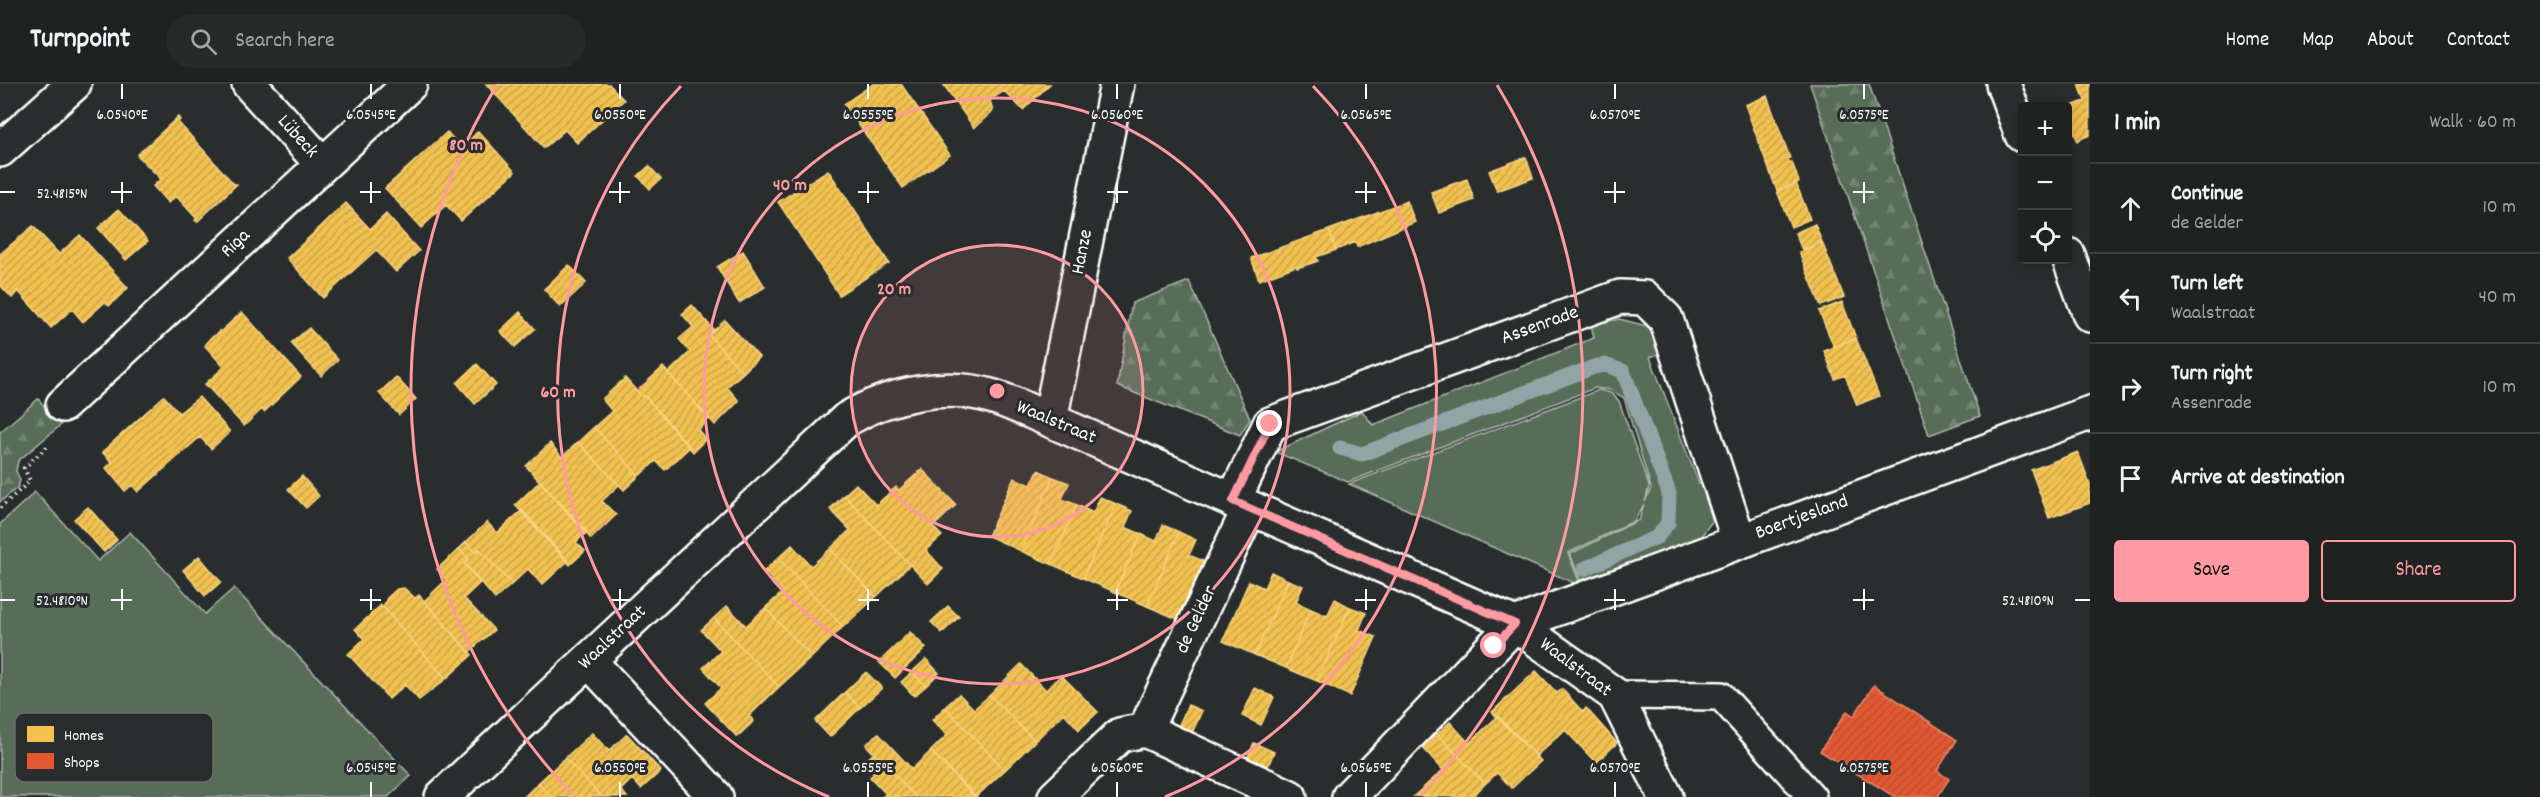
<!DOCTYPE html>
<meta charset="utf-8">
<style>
:root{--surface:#202222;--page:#282a2a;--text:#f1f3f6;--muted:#a2a4a5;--line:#3d3f40;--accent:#ff9aa2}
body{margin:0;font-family:Dekko,sans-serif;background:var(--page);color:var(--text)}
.controls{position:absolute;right:18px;top:18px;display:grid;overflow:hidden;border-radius:6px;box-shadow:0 3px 15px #0003}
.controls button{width:54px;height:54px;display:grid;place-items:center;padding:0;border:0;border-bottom:2px solid var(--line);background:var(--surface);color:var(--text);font:30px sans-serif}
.stop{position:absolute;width:18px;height:18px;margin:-14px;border:4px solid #ff9aa2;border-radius:50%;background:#fff}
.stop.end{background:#ff9aa2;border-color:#fff;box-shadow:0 2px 6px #0008}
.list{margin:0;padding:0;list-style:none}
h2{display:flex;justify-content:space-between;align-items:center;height:78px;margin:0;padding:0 24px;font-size:26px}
h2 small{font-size:20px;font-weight:400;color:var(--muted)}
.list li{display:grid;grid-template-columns:39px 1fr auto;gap:18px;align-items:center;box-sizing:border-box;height:90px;padding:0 24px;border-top:2px solid var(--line)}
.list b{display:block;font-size:22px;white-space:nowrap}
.list p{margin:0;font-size:20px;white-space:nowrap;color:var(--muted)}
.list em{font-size:20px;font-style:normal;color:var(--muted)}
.actions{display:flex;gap:12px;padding:18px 24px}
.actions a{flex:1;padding:14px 0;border:2px solid var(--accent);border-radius:6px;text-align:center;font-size:21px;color:var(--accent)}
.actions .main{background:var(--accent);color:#111}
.icon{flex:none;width:33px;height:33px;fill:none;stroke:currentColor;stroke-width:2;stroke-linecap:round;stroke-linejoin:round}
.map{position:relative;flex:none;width:2090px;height:713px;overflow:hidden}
header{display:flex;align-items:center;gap:36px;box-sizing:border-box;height:84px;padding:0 30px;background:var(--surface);border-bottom:2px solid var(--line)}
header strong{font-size:28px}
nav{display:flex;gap:33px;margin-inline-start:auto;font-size:21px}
.search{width:420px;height:54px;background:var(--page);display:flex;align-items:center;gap:15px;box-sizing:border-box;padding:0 21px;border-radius:33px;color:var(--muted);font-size:22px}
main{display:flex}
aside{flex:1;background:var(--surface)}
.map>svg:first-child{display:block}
.green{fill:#586d58;stroke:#acb6ac;stroke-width:1.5}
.forest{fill:url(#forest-firs);stroke:#acb6ac;stroke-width:1.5}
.homes{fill:url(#homes-hatch);stroke:#f6d483;stroke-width:1.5}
.shops{fill:url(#shops-hatch);stroke:#ec896d;stroke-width:1.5}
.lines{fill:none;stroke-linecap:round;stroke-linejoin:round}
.stream{stroke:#92a4a6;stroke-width:15}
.lane-casing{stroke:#fff;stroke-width:32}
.street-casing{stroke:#fff;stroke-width:38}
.path{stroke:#fff;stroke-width:4;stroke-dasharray:1.5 4.5;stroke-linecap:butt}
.lane{stroke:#2a2d2e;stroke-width:27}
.street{stroke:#2a2d2e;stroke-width:33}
.route{stroke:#ff9aa2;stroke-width:8}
.ticks{fill:none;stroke:#fff;stroke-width:2}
.ring{fill:none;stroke:#ff9aa2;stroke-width:3}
.labels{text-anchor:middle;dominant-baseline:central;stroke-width:6;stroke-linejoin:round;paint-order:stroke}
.street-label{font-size:20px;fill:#fff;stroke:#2a2d2e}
.key{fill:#2a2d2e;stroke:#6a6c6d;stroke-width:1.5}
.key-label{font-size:16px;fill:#fff}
.ticks-label{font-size:15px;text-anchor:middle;fill:#fff;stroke:#2a2d2e;stroke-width:6;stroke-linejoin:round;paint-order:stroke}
.centre{fill:#ff9aa2;stroke:#2a2d2e;stroke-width:3}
.ring-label{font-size:18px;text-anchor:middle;font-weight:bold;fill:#ff9aa2;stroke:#2a2d2e;stroke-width:6;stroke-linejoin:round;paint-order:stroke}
</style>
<header>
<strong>Turnpoint</strong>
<div class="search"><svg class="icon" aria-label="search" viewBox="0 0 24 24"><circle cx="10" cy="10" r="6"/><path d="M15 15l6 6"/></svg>Search here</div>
<nav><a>Home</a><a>Map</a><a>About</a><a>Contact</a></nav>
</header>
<main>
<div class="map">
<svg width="2090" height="713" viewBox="0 0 2090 713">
<defs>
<pattern id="forest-firs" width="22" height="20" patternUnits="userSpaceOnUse" patternTransform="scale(1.5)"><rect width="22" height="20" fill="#586d58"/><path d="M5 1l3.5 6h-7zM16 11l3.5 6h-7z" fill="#718371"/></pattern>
<pattern id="homes-hatch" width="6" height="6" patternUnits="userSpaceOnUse" patternTransform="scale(1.5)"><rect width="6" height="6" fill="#f2c14e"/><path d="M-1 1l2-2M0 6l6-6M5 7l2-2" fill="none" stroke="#c8a44e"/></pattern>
<pattern id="shops-hatch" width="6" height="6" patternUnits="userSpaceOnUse" patternTransform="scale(1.5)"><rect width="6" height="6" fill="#e4572e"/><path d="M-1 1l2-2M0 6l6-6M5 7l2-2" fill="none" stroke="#af5338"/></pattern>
</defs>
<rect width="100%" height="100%" fill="#2a2d2e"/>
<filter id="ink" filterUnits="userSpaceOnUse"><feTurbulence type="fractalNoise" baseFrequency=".0167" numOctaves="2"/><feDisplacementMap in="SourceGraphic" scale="12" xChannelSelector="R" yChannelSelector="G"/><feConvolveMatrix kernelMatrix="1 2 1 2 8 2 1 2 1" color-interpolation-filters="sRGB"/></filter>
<g filter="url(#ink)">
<path class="green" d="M1619,235l28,7 23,24 -20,7 49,127 15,-1 7,16 -7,20 -13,17 -117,53 -14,-35 69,-34 5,-15 -10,16 -66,32 13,33 -232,-102 250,-94 12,3 8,8 30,85 -4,16 6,-14 -27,-90 -13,-8 -16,-2 -247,94 -73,-30 87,-41 11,14 221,-87 -3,-13z
M35,408l63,69 32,-29 75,82 29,-26 177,188 -23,21h-388v-273z"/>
<path class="forest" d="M1810,0h59l111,332 -51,19z
M1189,197l61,138 -10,16 -123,-49 15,-83z
M38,315l23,26 -43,36 -2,10 4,9 -2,7 -18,15v-70z"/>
<path class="homes" d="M486,0h123l15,16 -47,43 -12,-13 -21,18z
M873,0h28l49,71 -47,33 -59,-84z
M943,0h107l-27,26 -19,-19 -14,9 3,11 -19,17z
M2079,0h11v51l-12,5v2l-10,-26v-9l17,-6z
M1767,12l23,62 -2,1 1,3h3l7,20 -22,9 -32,-86z
M178,33l2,3 -2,2 56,62h3l-40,38 -2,-2 2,-1 -21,-23 -8,7 -15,-17 8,-7 -24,-24z
M478,47l37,41 -54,49 -15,-16 -25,23 -36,-40 62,-56 15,16z
M1526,73l7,21 -36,13 -8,-20z
M649,82l12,13 -11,10 -12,-13z
M828,86l61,93 -50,32 -61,-93z
M1467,95l7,21 -35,13 -8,-21z
M1796,99l14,36 -19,8 -14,-36z
M1407,117l8,21 -58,25 -2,-5 -19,8 -7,-20z
M346,119l24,26 16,-15 33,37 -23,21 -20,-22 -53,48 -36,-40z
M119,125l29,32 -22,19 -28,-32z
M1815,140l7,18 -20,8 -7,-17z
M33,142l26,28 21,-19 48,53 -19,18 -4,-4 -22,20 -11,-13 -21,19 -33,-37 -6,7 -12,-13v-31z
M1329,146l7,20 -20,7 2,4 -21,7 -1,-2 -37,14 -8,-22z
M1822,158l22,55 -23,9 -22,-54z
M743,167l22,36 -26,16 -22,-36z
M569,181l17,18 -26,24 -16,-18z
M1842,218l14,36 -22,9 -15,-36z
M692,221l22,25 -5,5 34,38 -16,14 12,14 -24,24 -47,-52 22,-21 -11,-13 14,-12 -11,-13z
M242,228l59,65 -37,35 -2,-3 -18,17 -39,-42 19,-17 -19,-21 5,-8 9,-5v-3l1,2z
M520,228l15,17 -20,18 -15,-16z
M725,236l34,37 -16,16 -34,-38z
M309,244l29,32 -17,16 -30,-33z
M1856,254l23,58 -22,9 -12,-30 -10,4 -11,-28z
M477,280l19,21 -21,19 -18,-21z
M663,283l46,52 -11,11 8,9 -13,13 -49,-57 -2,2 -5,-6z
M396,293l20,22 -17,16 -20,-22z
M625,294l17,19 2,-2 46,52 -25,23 -9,-9 -17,15 -45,-49 18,-16 -10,-12z
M164,312l15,17 20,-16 31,35 -19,17 -11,-12 -62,55 -6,-7 -7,6 -19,-23 6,-6 -10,-10z
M594,343l45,49 -15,14 -46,-48z
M578,358l41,43 -17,16 14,14 -25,24 -65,-73 24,-23 12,14z
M2078,368l12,32v19l-41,15 -18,-48z
M922,385l34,36 -23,22 9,9 -16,14 17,19 -15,15 -84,-89 12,-11 20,21 20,-18 3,3z
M1038,386l15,7 -32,74 -33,-15 26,-58 17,7z
M302,392l17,20 -13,12 -18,-19z
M1053,393l16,6 -7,16 15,6 -26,59 -30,-13z
M540,397l47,51 -11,10 9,9 -15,14 -55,-60z
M844,411l66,70 -34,32 -46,-48 20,-19 -20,-21z
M1100,413l16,7 -33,74 -32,-14 26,-59 16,8z
M1116,420l16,7 -7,16 16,7 -26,58 -32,-14z
M88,423l29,33 -13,12 -30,-33z
M522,426l46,51 -26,24 -14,-16 -16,15 -33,-35 -3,4 -10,-11 21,-20 10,11z
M1163,441l16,7 -32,74 -32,-14 26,-58 15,7z
M1179,448l17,8 -7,15 16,7 -25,58 -33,-14z
M466,458l10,11 3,-4 33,35 -17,15 -31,-36 5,-4 -10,-10z
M792,461l19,21 19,-17 46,48 -33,30 -65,-69z
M459,465l10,10 -5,4 16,20 -16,15 30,32 -25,22 -45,-51 22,-21 -9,-11z
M199,472l22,26 -16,14 -22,-26z
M778,474l65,69 -31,30 -47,-49 18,-16 -19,-21z
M1271,488l17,8 -33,75 -32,-14 26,-60 15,7z
M1288,496l15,6 -7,16 15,7 -25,59 -31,-13z
M404,504l11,10 4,-3 53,60 -26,24 -63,-72 4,-9 10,-9z
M1335,515l15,8 -33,74 -31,-13 25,-59 16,7z
M381,521l65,74 -27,21 -14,-15 -16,14 -41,-45 16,-15 -9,-10z
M727,522l19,20 19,-18 47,49 -33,30 -65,-69z
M948,522l11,11 -17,16 -11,-11z
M1350,523l16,6 -7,17 17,7 -26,59 -33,-15z
M714,534l65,69 -30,29 5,5 -17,16 -32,-34 16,-15 -18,-20 18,-17 -20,-21z
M910,548l16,16 -31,30 -16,-16z
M926,575l13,14 -13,13 -14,-14z
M1021,580l25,26 15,-15 37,37 -19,18 -15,-17 -29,28 -45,-46z
M1536,587l21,22 5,-4 21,23 3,-4 31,35 -21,20 -31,-33 -29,26 -44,-44z
M866,588l16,16 -22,20 -15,-16z
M912,588l14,14 -12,10 -13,-14z
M1255,604l19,9 -13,28 -19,-9z
M845,608l15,16 -30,29 -15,-16z
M959,610l15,15 16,-14 45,46 -30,29 -60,-63z
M1188,621l14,6 -10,22 -14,-6z
M945,623l60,63 -29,27 -45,-46 16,-16 -15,-15z
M1498,632l43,45 -29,27 -15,-15 -12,11 -48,-50 13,-12 19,21z
M592,649l17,18 18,-17 34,37 -20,18 -9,-10 -11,11 6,7h-25l-37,-39z
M878,649l34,36 19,-18 43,46h-58l-50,-52z
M1437,650l48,50 -13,13 -58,-1 29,-26 -20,-22z
M1254,659l20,9 -6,14 -21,-8z
M874,669l10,11 -10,10 -11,-11z
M565,674l37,39h-51l-13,-14z
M884,680l32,33h-34l4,-3 -16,-17z
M538,699l13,14h-27z"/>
<path class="shops" d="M1874,601l83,55 -20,31 12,8 -11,17 -43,1 -75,-46 27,-40 7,5z"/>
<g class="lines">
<path class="stream" d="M1340,364l22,6 232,-87 11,-2 18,6 46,122 -1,30 -11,14 -73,32"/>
<defs>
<path id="lane" d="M1615,611l106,1 91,101"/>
<path id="street" d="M249,0l73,80
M2003,0l19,51
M0,66l74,-66
M2068,171l22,60
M63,321l347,-321
M1050,336l67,-336
M1233,417l37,-77 350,-127 25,1 21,21 73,222
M589,577l127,136
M1145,646l104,-221
M442,713l405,-378c42,-25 99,-37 147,-22 19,6 37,15 56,23l465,204 100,71 51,102
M1055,713l65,-62 25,-5 145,67
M1349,713l166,-173 575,-211"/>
</defs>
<use href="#lane" class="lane-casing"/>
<use href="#street" class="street-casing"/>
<path class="path" d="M0,424l30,-27 -6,-13 26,-24"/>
<use href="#lane" class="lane"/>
<use href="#street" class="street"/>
</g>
</g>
<g class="lines" filter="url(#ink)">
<path class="route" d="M1270,340l-37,77 282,123 -21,22"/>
</g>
<path class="ticks" d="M122,0v15M371,0v15M620,0v15M868,0v15M1117,0v15M1366,0v15M1615,0v15M1864,0v15M122,98v21M371,98v21M620,98v21M868,98v21M1117,98v21M1366,98v21M1615,98v21M1864,98v21M0,108h15M111,108h21M360,108h21M609,108h21M858,108h21M1107,108h21M1355,108h21M1604,108h21M1853,108h21M122,505v21M371,505v21M620,505v21M868,505v21M1117,505v21M1366,505v21M1615,505v21M1864,505v21M0,516h15M111,516h21M360,516h21M609,516h21M858,516h21M1107,516h21M1355,516h21M1604,516h21M1853,516h21M2075,516h15M371,698v15M620,698v15M868,698v15M1117,698v15M1366,698v15M1615,698v15M1864,698v15"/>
<circle cx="997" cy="307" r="146" fill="#ff9aa2" fill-opacity=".12"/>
<g class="ring">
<circle cx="997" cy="307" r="146"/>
<circle cx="997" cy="307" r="293"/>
<path d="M829 713A439 439 0 0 1 681 2M1313 2A439 439 0 0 1 1165 713"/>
<path d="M572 710A586 586 0 0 1 497 1M1497 1A586 586 0 0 1 1422 710"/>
</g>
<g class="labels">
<g class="street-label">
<text transform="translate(297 53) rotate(48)">Lübeck</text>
<text transform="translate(236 160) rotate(-43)">Riga</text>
<text transform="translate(1083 168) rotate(-79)">Hanze</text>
<text transform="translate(1540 242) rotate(-20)">Assenrade</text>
<text transform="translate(1056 339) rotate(23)">Waalstraat</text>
<text transform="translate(1802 434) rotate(-20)">Boertjesland</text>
<text transform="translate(1197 536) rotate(-65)">de Gelder</text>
<text transform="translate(613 554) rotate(-43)">Waalstraat</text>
<text transform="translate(1575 584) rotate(37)">Waalstraat</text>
</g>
</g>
<rect x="15" y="629" width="198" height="69" rx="9" class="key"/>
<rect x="27" y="642" width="27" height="16" fill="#f2c14e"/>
<rect x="27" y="669" width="27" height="16" fill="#e4572e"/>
<g class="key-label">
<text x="64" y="656">Homes</text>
<text x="64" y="683">Shops</text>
</g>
<g class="ticks-label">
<text x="122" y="35">6.0540°E</text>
<text x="371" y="35">6.0545°E</text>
<text x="620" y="35">6.0550°E</text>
<text x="868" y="35">6.0555°E</text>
<text x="1117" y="35">6.0560°E</text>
<text x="1366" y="35">6.0565°E</text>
<text x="1615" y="35">6.0570°E</text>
<text x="1864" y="35">6.0575°E</text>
<text x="62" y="114">52.4815°N</text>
<text x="62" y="521">52.4810°N</text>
<text x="2028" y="521">52.4810°N</text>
<text x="371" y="688">6.0545°E</text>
<text x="620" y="688">6.0550°E</text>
<text x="868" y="688">6.0555°E</text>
<text x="1117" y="688">6.0560°E</text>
<text x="1366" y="688">6.0565°E</text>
<text x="1615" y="688">6.0570°E</text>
<text x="1864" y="688">6.0575°E</text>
</g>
<circle cx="997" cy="307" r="9" class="centre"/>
<g class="ring-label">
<text x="466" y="66">80 m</text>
<text x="790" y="106">40 m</text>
<text x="894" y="210">20 m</text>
<text x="558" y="313">60 m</text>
</g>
</svg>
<div class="controls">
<button>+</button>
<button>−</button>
<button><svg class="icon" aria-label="locate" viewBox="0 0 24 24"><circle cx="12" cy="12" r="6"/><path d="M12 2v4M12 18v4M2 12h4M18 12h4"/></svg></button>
</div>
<div class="stop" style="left:1494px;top:562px"></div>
<div class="stop end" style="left:1270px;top:340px"></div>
</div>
<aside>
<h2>1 min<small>Walk · 60 m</small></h2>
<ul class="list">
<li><svg class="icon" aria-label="ahead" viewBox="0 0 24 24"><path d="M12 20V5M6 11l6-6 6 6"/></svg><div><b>Continue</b><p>de Gelder</p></div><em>10 m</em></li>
<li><svg class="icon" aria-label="left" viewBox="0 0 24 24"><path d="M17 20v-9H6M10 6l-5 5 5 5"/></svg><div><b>Turn left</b><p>Waalstraat</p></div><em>40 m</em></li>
<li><svg class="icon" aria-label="right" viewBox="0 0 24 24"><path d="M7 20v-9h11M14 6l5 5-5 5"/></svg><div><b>Turn right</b><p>Assenrade</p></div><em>10 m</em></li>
<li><svg class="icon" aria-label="arrive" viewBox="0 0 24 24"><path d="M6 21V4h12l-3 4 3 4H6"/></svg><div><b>Arrive at destination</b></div></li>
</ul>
<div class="actions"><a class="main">Save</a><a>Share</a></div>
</aside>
</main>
